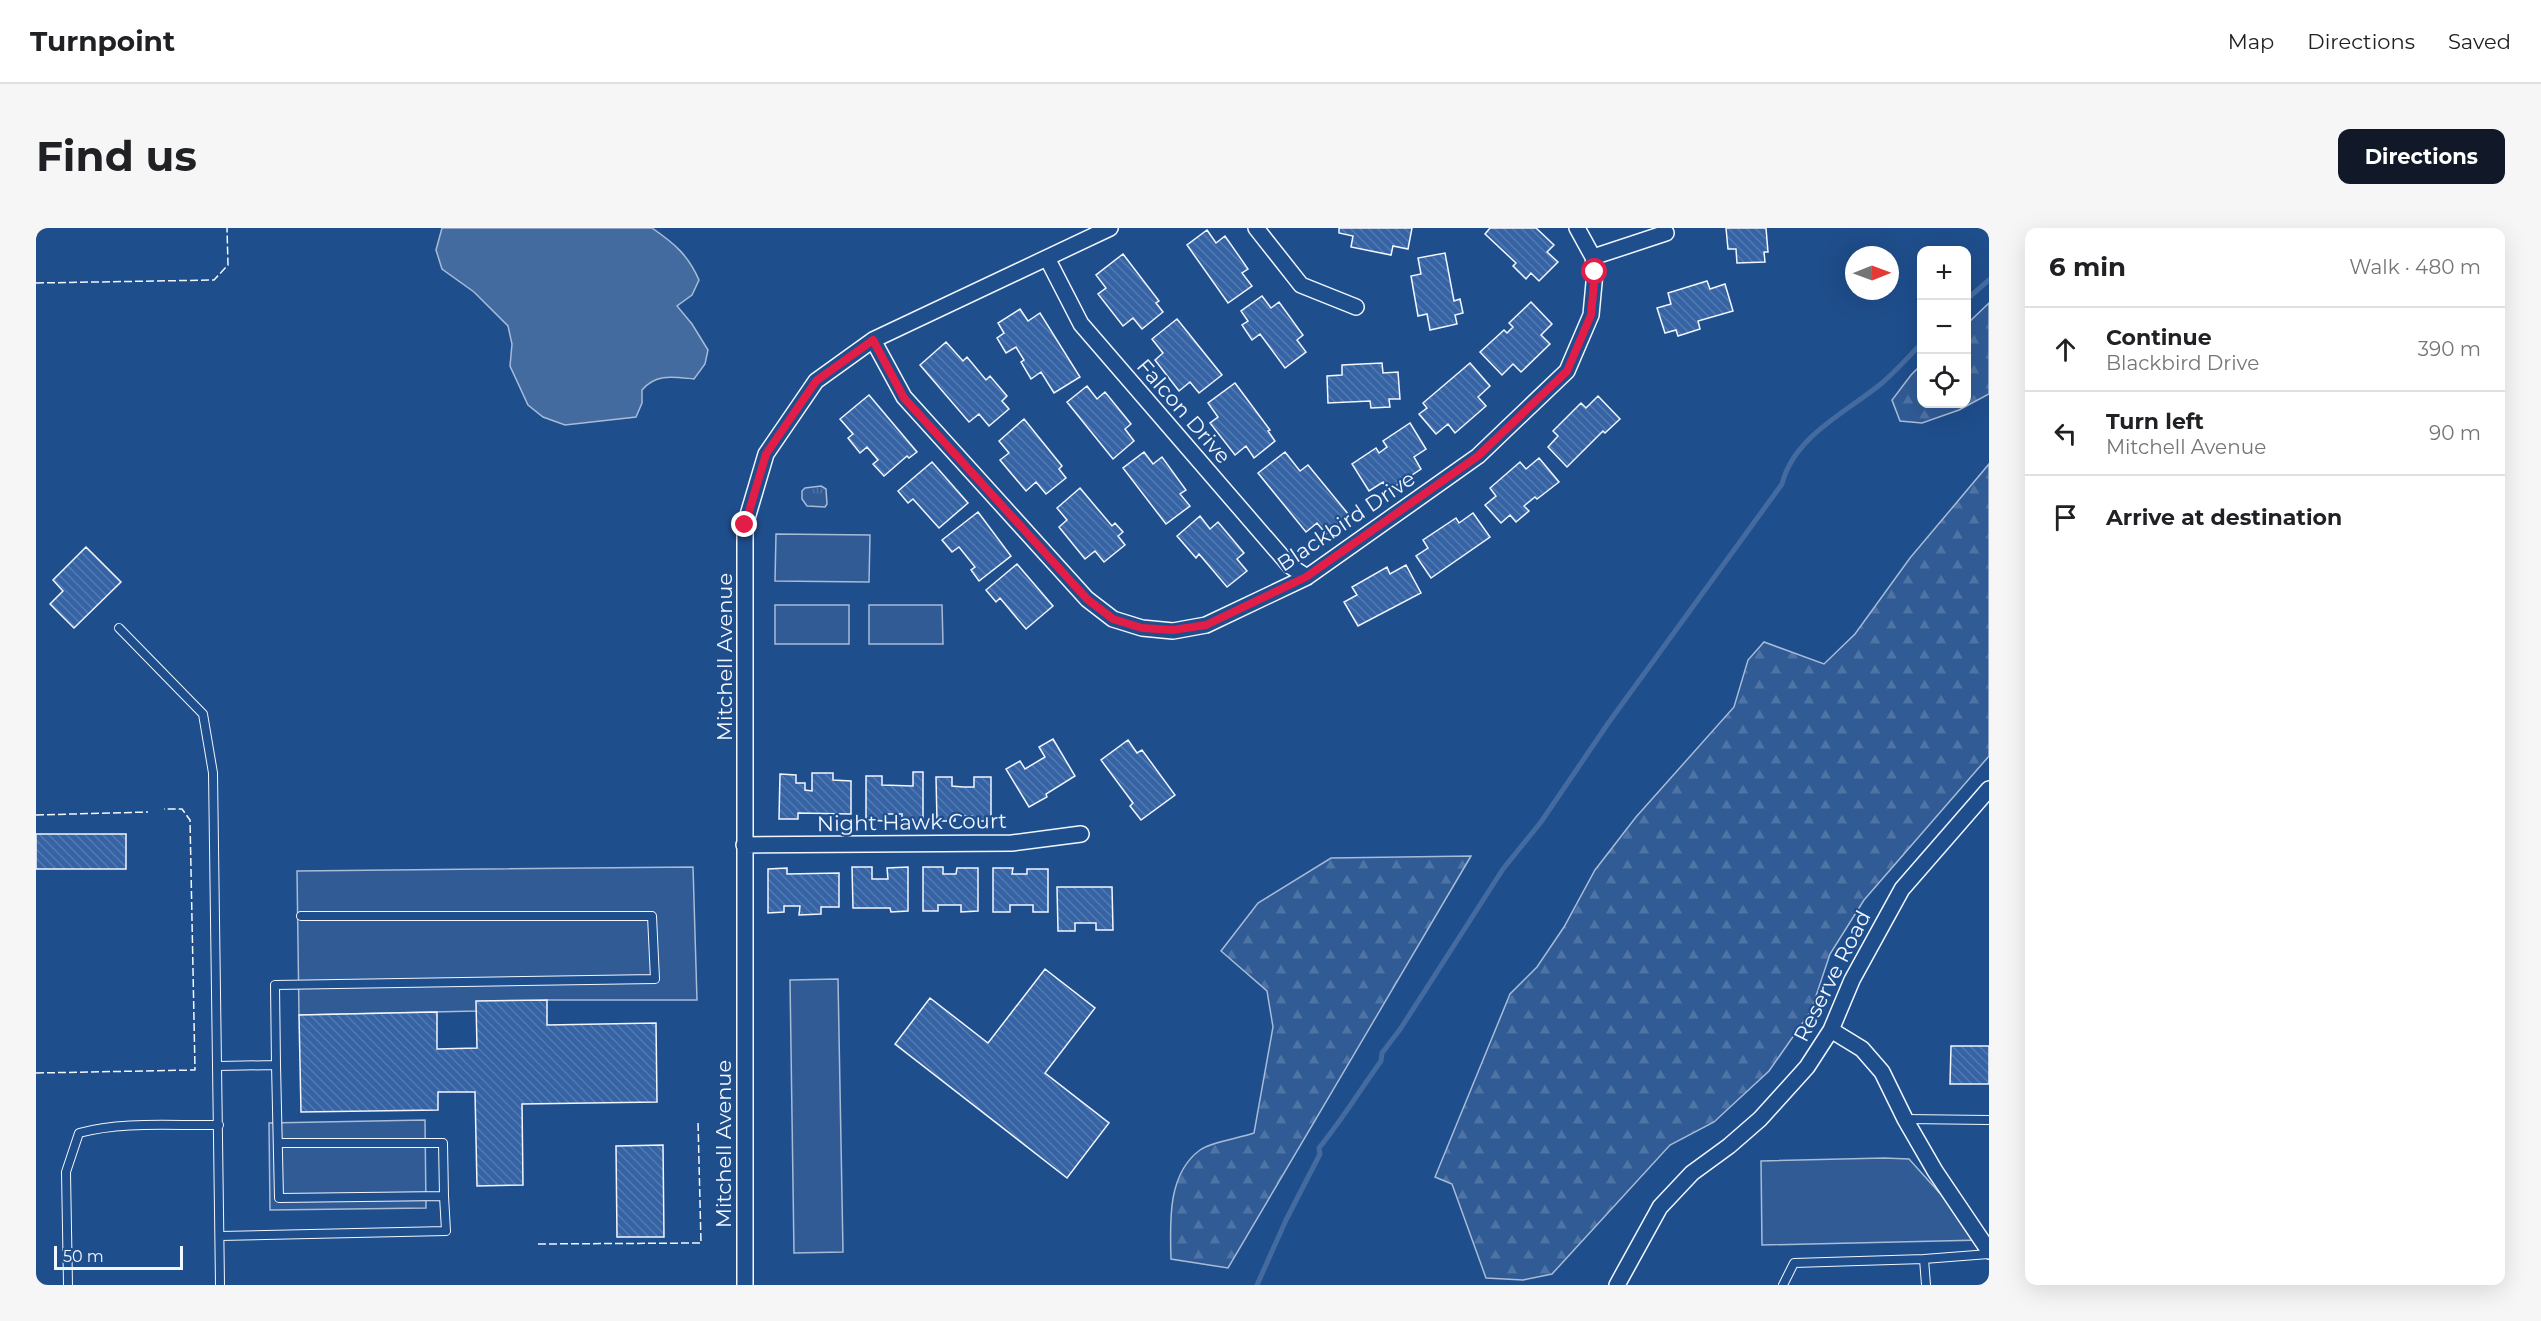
<!DOCTYPE html>
<meta charset="utf-8">
<style>
:root{--surface:#fff;--page:#f6f6f6;--text:#202124;--muted:#757577;--line:#e0e0e0;--accent:#111827}
body{margin:0;font-family:Montserrat,sans-serif;background:var(--page);color:var(--text)}
.controls{position:absolute;right:18px;top:18px;display:grid;overflow:hidden;border-radius:12px;box-shadow:0 6px 24px #0002}
.controls button{width:54px;height:54px;display:grid;place-items:center;padding:0;border:0;border-bottom:2px solid var(--line);background:var(--surface);color:var(--text);font:30px sans-serif}
.compass{position:absolute;left:1809px;top:18px;width:54px;height:54px;border-radius:50%;background:var(--surface);box-shadow:0 6px 24px #0002;rotate:89deg}
.scale{position:absolute;left:18px;bottom:15px;width:129px;box-sizing:border-box;padding-left:6px;border:3px solid #f2f6ff;border-top:0;font-size:16px;line-height:21px;white-space:nowrap;color:#f2f6ff;-webkit-text-stroke:4px #1f4e8c;paint-order:stroke}
.stop{position:absolute;width:18px;height:18px;margin:-14px;border:4px solid #e11d48;border-radius:50%;background:#fff}
.stop.end{background:#e11d48;border-color:#fff;box-shadow:0 2px 6px #0008}
.list{margin:0;padding:0;list-style:none}
h2{display:flex;justify-content:space-between;align-items:center;height:78px;margin:0;padding:0 24px;font-size:26px}
h2 small{font-size:20px;font-weight:400;color:var(--muted)}
.list li{display:grid;grid-template-columns:39px 1fr auto;gap:18px;align-items:center;box-sizing:border-box;height:84px;padding:0 24px;border-top:2px solid var(--line)}
.list b{display:block;font-size:22px;white-space:nowrap}
.list p{margin:0;font-size:20px;white-space:nowrap;color:var(--muted)}
.list em{font-size:20px;font-style:normal;color:var(--muted)}
.icon{flex:none;width:33px;height:33px;fill:none;stroke:currentColor;stroke-width:2;stroke-linecap:round;stroke-linejoin:round}
.map{position:relative;flex:none;width:1953px;height:1057px;overflow:hidden;border-radius:12px}
header{display:flex;align-items:center;gap:36px;box-sizing:border-box;height:84px;padding:0 30px;background:var(--surface);border-bottom:2px solid var(--line)}
header strong{font-size:28px}
nav{display:flex;gap:33px;margin-inline-start:auto;font-size:21px}
.intro{display:flex;align-items:center;justify-content:space-between;box-sizing:border-box;height:144px;padding:0 36px}
h1{margin:0;font-size:42px}
.button{padding:15px 27px;border-radius:12px;background:var(--accent);color:#fff;font-size:21px;font-weight:700}
main{display:flex;gap:36px;padding:0 36px}
aside{flex:1;background:var(--surface);border-radius:12px;box-shadow:0 6px 24px #0002}
.map>svg:first-child{display:block}
.grass{fill:url(#grass-tufts);stroke:#a8bbd7;stroke-width:1.5}
.forest{fill:url(#forest-firs);stroke:#a8bbd7;stroke-width:1.5}
.pitch{fill:#305b95;stroke:#a8bbd7;stroke-width:1.5}
.water{fill:#446ba0;stroke:#a8bbd7;stroke-width:1.5}
.lines{fill:none;stroke-linecap:round;stroke-linejoin:round}
.stream{stroke:#446ba0;stroke-width:5}
.building{fill:url(#building-back-hatch);stroke:#f2f6ff;stroke-width:1.5}
.service-casing{stroke:#f2f6ff;stroke-width:10}
.minor-casing{stroke:#f2f6ff;stroke-width:18}
.service{stroke:#1f4e8c;stroke-width:8}
.minor{stroke:#1f4e8c;stroke-width:15}
.fence{stroke:#f2f6ff;stroke-width:1.5;stroke-dasharray:8 3;stroke-linecap:butt}
.route{stroke:#e11d48;stroke-width:8}
.labels{text-anchor:middle;dominant-baseline:central;stroke-width:4.5;stroke-linejoin:round;paint-order:stroke}
.street-label{font-size:21px;fill:#f2f6ff;stroke:#1f4e8c}
</style>
<header>
<strong>Turnpoint</strong>
<nav><a>Map</a><a>Directions</a><a>Saved</a></nav>
</header>
<div class="intro"><h1>Find us</h1><a class="button">Directions</a></div>
<main>
<div class="map">
<svg width="1953" height="1057" viewBox="0 0 1953 1057">
<defs>
<pattern id="grass-tufts" width="24" height="20" patternUnits="userSpaceOnUse" patternTransform="scale(1.5)"><rect width="24" height="20" fill="#305b95"/><path d="M3 7l-1-3M5 7V3M7 7l1-3M15 17l-1-3M17 17v-4M19 17l1-3" fill="none" stroke="#4e73a5"/></pattern>
<pattern id="forest-firs" width="22" height="20" patternUnits="userSpaceOnUse" patternTransform="scale(1.5)"><rect width="22" height="20" fill="#305b95"/><path d="M5 1l3.5 6h-7zM16 11l3.5 6h-7z" fill="#4e73a5"/></pattern>
<pattern id="building-back-hatch" width="6" height="6" patternUnits="userSpaceOnUse" patternTransform="scale(1.5)"><rect width="6" height="6" fill="#3563a3"/><path d="M-1 5l2 2M0 0l6 6M5-1l2 2" fill="none" stroke="#537ab1"/></pattern>
</defs>
<rect width="100%" height="100%" fill="#1f4e8c"/>
<path class="grass" d="M785,258l5,3 1,15 -2,3 -18,-1 -5,-7v-8l3,-3z"/>
<path class="forest" d="M1953,75v91l-30,16 -37,13 -22,-2 -8,-21 19,-25 10,-10 1,39h44l1,-80z
M1953,236v292l-125,144 -34,54 -19,57 -42,60 -55,51 -44,23 -118,129 -29,6 -37,-2 -34,-94 -17,-7 75,-183 27,-27 27,-40 31,-57 41,-53 98,-110 14,-47 16,-18 60,22 31,-30 55,-76z
M1435,628l-243,412 -57,-9c-1,-36 -4,-85 29,-109 10,-8 40,-12 54,-17l19,-106 -6,-36 -46,-40 37,-48 73,-45z"/>
<path class="pitch" d="M740,306l94,1 -1,47 -94,-1z
M739,377h74v39h-74z
M833,377h73l1,39h-74z
M657,639l4,133h-150l-70,11 -178,4 -2,-144z
M802,751l5,273 -49,1 -4,-273z
M389,892l1,88 -156,2 -1,-87z
M1848,930l25,1 73,81 -220,5 -1,-84z"/>
<path class="water" d="M406,0h210c23,16 36,27 47,52l-7,15 -15,11 15,18 16,26 -3,14 -11,15c-20,-2 -38,-6 -52,11v13l-6,14 -71,8 -22,-8 -15,-12 -18,-39 2,-22 -4,-18 -34,-34 -32,-23 -6,-19z"/>
<g class="lines">
<path class="stream" d="M1930,72l23,-20
M1221,1057l29,-65 34,-66 -1,-6c23,-28 41,-58 62,-87l1,-8 19,-25 102,-159 38,-47 68,-100 173,-238c12,-48 65,-72 100,-101 14,-12 27,-27 40,-40"/>
</g>
<path class="building" d="M1303,0h73l-4,21 -15,-3 -2,9 -40,-8 2,-11 -14,-3z
M1454,0h46l18,17 -7,7 11,10 -19,19 -8,-8 -5,6 -13,-13 3,-3 -31,-29z
M1690,0h40l2,24h-4l1,10 -28,1 -1,-14h-8z
M1171,2l9,13 9,-7 23,33 -6,4 10,13 -24,17 -41,-58z
M1409,25l9,48 6,-2 3,14 -8,2 2,9 -27,6 -3,-16 -9,2 -7,-40 10,-2 -3,-16z
M1087,26l36,47 -3,2 7,9 -21,17 -9,-11 -10,8 -25,-32 8,-6 -10,-13z
M1671,53l3,8 15,-5 8,27 -35,10 2,8 -22,7 -2,-6 -11,3 -8,-25 14,-4 -3,-11z
M1226,68l9,12 8,-6 24,33 -6,5 9,12 -21,16 -25,-34 -8,6 -10,-15 6,-4 -7,-10z
M1495,74l21,22 -11,11 9,9 -29,28 -8,-8 -11,11 -22,-23 24,-22 3,3 6,-6 -4,-4z
M984,81l8,12 12,-8 40,64 -26,16 -13,-21 -10,7 -10,-17 3,-2 -8,-13 -10,6 -9,-15 7,-5 -6,-10z
M1141,91l45,56 -23,18 -9,-11 -11,9 -24,-31 8,-7 -11,-14z
M910,114l17,19 4,-4 19,23 4,-4 17,20 -5,5 7,8 -20,17 -10,-12 -10,8 -49,-57z
M1346,135l1,10 15,-1 2,27h-11l1,8 -19,1 -1,-7 -42,2 -1,-27 15,-1v-10z
M1434,135l20,23 -12,11 8,9 -31,27 -7,-9 -12,10 -17,-20 8,-6 -4,-5z
M1199,155l35,47 -2,1 7,10 -21,17 -8,-12 -11,9 -25,-32 8,-6 -10,-14z
M1051,158l10,13 8,-7 26,32 -6,5 9,12 -21,18 -46,-57z
M833,167l48,57 -8,6 -2,-2 -23,20 -11,-12 5,-4 -11,-13 -7,6 -12,-15 5,-4 -13,-15z
M1562,168l22,23 -15,14 -2,-2 -36,36 -19,-20 10,-11 -5,-5 28,-28 5,5z
M988,191l38,47 -3,3 7,9 -20,16 -10,-12 -10,9 -26,-31 9,-7 -10,-12z
M1374,195l16,26 -12,8 7,12 -33,22 -5,-9 -14,9 -17,-27 24,-16 3,5 8,-6 -4,-6z
M1108,224l9,12 9,-7 24,33 -6,4 10,12 -24,18 -43,-56z
M1249,224l15,19 8,-6 41,50 -23,19 -9,-11 -11,9 -48,-59z
M1503,230l20,24 -22,17 -2,-2 -11,9 5,5 -13,11 -6,-7 -9,8 -16,-18 11,-9 -6,-8 30,-26 6,7z
M896,234l36,41 -29,25 -26,-29 -5,4 -10,-12z
M1044,260l32,38 3,-3 8,9 -5,4 7,9 -21,17 -9,-11 -10,8 -26,-32 8,-7 -10,-12z
M942,284l33,44 -32,25 -8,-11 4,-3 -16,-20 -7,5 -10,-12z
M1437,285l17,24 -59,41 -15,-22 12,-8 -5,-8 33,-22 3,5z
M1164,288l10,13 8,-7 26,31 -7,6 10,12 -20,16 -28,-33 -3,4 -19,-22z
M50,319l35,35 -47,46 -24,-24 13,-13 -10,-11z
M981,336l36,42 -27,23 -26,-31 -4,4 -10,-12z
M1370,337l15,28 -63,33 -14,-24 13,-7 -5,-8 35,-20 3,7z
M1017,511l22,37 -29,18 1,3 -18,10 -23,-38 14,-8 5,8 20,-12 -6,-10z
M1092,512l9,13 5,-3 33,45 -34,25 -11,-14 3,-3 -32,-43z
M877,544h10v50h-21v-8h-17v7l-19,-1v-44h16v9l31,1z
M776,545h21v7l18,1v33l-53,-1v6h-19l1,-45 16,1v8h9v7l7,1z
M900,549h16v9l11,1h11v-10h17v44h-19v-5h-17v5h-18z
M0,606h90v35h-90z
M816,639h20v12h16l-1,-11 21,-1v44l-17,1 -1,-4h-37z
M887,639h20v7h13l1,-6h21v43l-17,1v-7h-23v6h-15z
M751,640v6l52,-1v34h-18v7l-22,1 1,-9h-16v6l-16,1v-44z
M957,640h20l-1,6h15v-5h21v43h-15v-7h-23v7h-17z
M1021,659h55l1,43h-17v-7h-21v8h-17z
M1009,741l50,39 -50,65 64,50 -42,55 -172,-134 35,-46 58,45z
M511,772v25l109,-2 1,79 -135,2 1,81 -46,1 -2,-94h-37v18l-137,2 -2,-97 138,-3v37l40,-1 -1,-47z
M1915,818h38v38h-39z
M627,917l1,92h-47l-1,-91z"/>
<g class="lines">
<defs>
<path id="service" d="M83,400l84,86 10,59 7,512
M240,837l-1,-80 380,-6 -3,-63h-351
M182,838l58,-1 3,133 165,-2 2,35 -226,5
M1869,891l84,1
M242,915h165l1,53
M1888,1031l2,26
M32,1057l-2,-113 13,-39c44,-12 94,-7 140,-8
M1747,1057l11,-22 130,-4 65,-5"/>
<path id="minor" d="M1220,0l45,57 55,22
M1557,29l73,-24
M1011,30l34,66 209,242 17,11
M837,112l31,57 183,202 26,20 29,9 31,3 33,-6 101,-48 171,-121 89,-85 24,-56 4,-43 -2,-15 -16,-29
M708,617l268,-2 69,-9
M1795,802l31,19 20,23 23,47 30,52 54,80
M709,1057v-760l21,-71 50,-73 57,-41 237,-112
M1581,1057l43,-78 32,-34 37,-27 31,-27 47,-52 24,-37 21,-50 50,-91 87,-100"/>
</defs>
<use href="#service" class="service-casing"/>
<use href="#minor" class="minor-casing"/>
<use href="#service" class="service"/>
<use href="#minor" class="minor"/>
<path class="fence" d="M0,55l178,-3 14,-15 -1,-37
M0,587l112,-3
M0,845l159,-3 -5,-250 -8,-11h-18
M502,1016l163,-1 -3,-122"/>
</g>
<g class="lines">
<path class="route" d="M709,297l21,-71 50,-73 57,-41 31,58 183,201 26,20 29,9 31,2 33,-5 100,-48 172,-121 89,-85 24,-56 4,-43"/>
</g>
<g class="labels">
<g class="street-label">
<text transform="translate(1148 183) rotate(49)">Falcon Drive</text>
<text transform="translate(1310 293) rotate(-34)">Blackbird Drive</text>
<text transform="translate(688 429) rotate(-90)">Mitchell Avenue</text>
<text transform="translate(876 594) rotate(-1)">Night Hawk Court</text>
<text transform="translate(1796 748) rotate(-63)">Reserve Road</text>
<text transform="translate(687 916) rotate(-90)">Mitchell Avenue</text>
</g>
</g>
</svg>
<div class="controls">
<button>+</button>
<button>−</button>
<button><svg class="icon" aria-label="locate" viewBox="0 0 24 24"><circle cx="12" cy="12" r="6"/><path d="M12 2v4M12 18v4M2 12h4M18 12h4"/></svg></button>
</div>
<svg class="compass" viewBox="-18 -18 36 36"><path d="M0-13l5 13h-10z" fill="#e53935"/><path d="M0 13l5-13h-10z" fill="#757577"/></svg>
<div class="scale">50 m</div>
<div class="stop" style="left:1559px;top:44px"></div>
<div class="stop end" style="left:709px;top:297px"></div>
</div>
<aside>
<h2>6 min<small>Walk · 480 m</small></h2>
<ul class="list">
<li><svg class="icon" aria-label="ahead" viewBox="0 0 24 24"><path d="M12 20V5M6 11l6-6 6 6"/></svg><div><b>Continue</b><p>Blackbird Drive</p></div><em>390 m</em></li>
<li><svg class="icon" aria-label="left" viewBox="0 0 24 24"><path d="M17 20v-9H6M10 6l-5 5 5 5"/></svg><div><b>Turn left</b><p>Mitchell Avenue</p></div><em>90 m</em></li>
<li><svg class="icon" aria-label="arrive" viewBox="0 0 24 24"><path d="M6 21V4h12l-3 4 3 4H6"/></svg><div><b>Arrive at destination</b></div></li>
</ul>
</aside>
</main>
